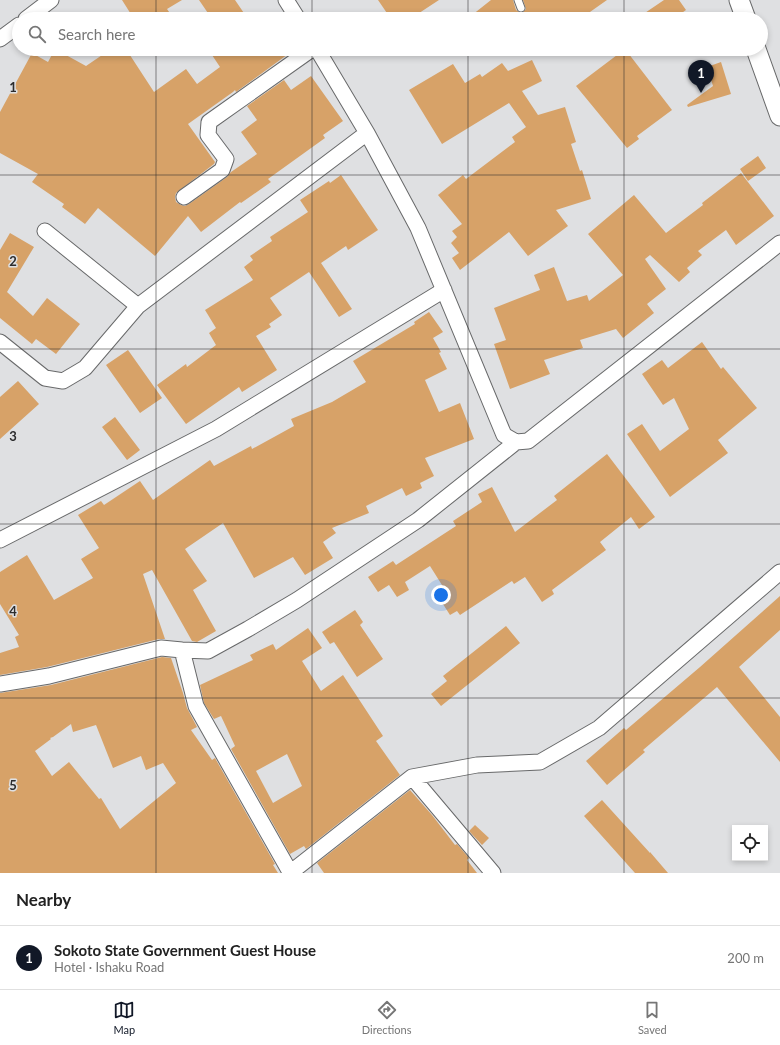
<!DOCTYPE html>
<meta charset="utf-8">
<style>
:root{--surface:#fff;--page:#f2f2f2;--text:#222;--muted:#767676;--line:#e0e0e0;--accent:#111827}
body{margin:0;font-family:Lato,sans-serif;background:var(--page);color:var(--text)}
.controls{position:absolute;right:12px;bottom:12px;display:grid;overflow:hidden;border-radius:0px;box-shadow:0 2px 6px #0003}
.controls button{width:36px;height:36px;display:grid;place-items:center;padding:0;border:0;border-bottom:1px solid var(--line);background:var(--surface);color:var(--text);font:20px sans-serif}
.you{position:absolute;left:441px;top:595px;width:14px;height:14px;margin:-10px;border:3px solid #fff;border-radius:50%;background:#1a73e8;box-shadow:0 0 0 6px #1a73e833}
.badge{display:grid;place-items:center;width:26px;height:26px;border-radius:50%;background:var(--accent);color:#fff;font-size:13px;font-weight:700}
.pin{position:absolute;translate:-50% -33px;filter:drop-shadow(0 1px 2px #0008)}
.pin::after{content:'';position:absolute;top:21px;width:14px;height:12px;background:inherit;clip-path:polygon(0 0,100% 0,50% 100%)}
.list{margin:0;padding:0;list-style:none}
h2{display:flex;justify-content:space-between;align-items:center;height:52px;margin:0;padding:0 16px;font-size:17px}
h2 small{font-size:13px;font-weight:400;color:var(--muted)}
.list li{display:grid;grid-template-columns:26px 1fr auto;gap:12px;align-items:center;box-sizing:border-box;height:64px;padding:0 16px;border-top:1px solid var(--line)}
.list b{display:block;font-size:15px;white-space:nowrap}
.list p{margin:0;font-size:13px;white-space:nowrap;color:var(--muted)}
.list em{font-size:13px;font-style:normal;color:var(--muted)}
.icon{flex:none;width:22px;height:22px;fill:none;stroke:currentColor;stroke-width:2;stroke-linecap:round;stroke-linejoin:round}
.map{position:relative;flex:none;width:780px;height:873px;overflow:hidden}
.search{position:absolute;background:var(--surface);box-shadow:0 2px 6px #0003;left:12px;right:12px;top:12px;height:44px;display:flex;align-items:center;gap:10px;box-sizing:border-box;padding:0 14px;border-radius:22px;color:var(--muted);font-size:15px}
.sheet{height:116px;background:var(--surface)}
nav{display:flex;justify-content:space-around;align-items:center;box-sizing:border-box;height:56px;border-top:1px solid var(--line);background:var(--surface);font-size:11px;color:var(--muted)}
nav a{display:grid;justify-items:center;gap:2px}
nav .on{color:var(--accent)}
.map>svg:first-child{display:block}
.building{fill:#d7a268;fill-rule:evenodd}
.lines{fill:none;stroke-linecap:round;stroke-linejoin:round}
.service-casing{stroke:#68696a;stroke-width:9}
.minor-casing{stroke:#68696a;stroke-width:17}
.tertiary-casing{stroke:#68696a;stroke-width:21}
.service{stroke:#fff;stroke-width:7}
.minor{stroke:#fff;stroke-width:15}
.tertiary{stroke:#fff;stroke-width:19}
.grid{fill:none;stroke:#2c2c2d;stroke-width:1;stroke-opacity:0.55}
.grid-label{font-size:13px;text-anchor:middle;font-weight:bold;fill:#2c2c2d;stroke:#dfe0e2;stroke-width:3;stroke-linejoin:round;paint-order:stroke}
</style>
<div class="map">
<svg width="780" height="873" viewBox="0 0 780 873">
<rect width="100%" height="100%" fill="#dfe0e2"/>
<path class="building" d="M122,0h60l-15,9 7,10h-40z
M199,0h36l13,19h-36z
M378,0h61l-29,19h-19z
M491,0h22l3,10 5,3 2,-1 3,-3 -3,-9h84l-27,19h-113z
M664,0h15l7,10 -13,9h-37z
M55,49l31,17 25,-17h15l28,43 32,-23 11,15 23,-17 -12,-18h87l-59,43 -1,-2 -2,2 -45,32 27,38 -1,2 -38,29 -1,4 1,5 5,3 4,1 4,-2 38,-27 4,-5 26,-18 -16,-22 16,-12 -10,-14 37,-26 7,10 20,-14 32,45 -20,14 2,3 -57,41 3,3 -30,21 -1,-1 -39,30 -13,-16 -33,40 -57,-48 -13,16 -23,-17 2,-3 -32,-22 6,-8 -38,-21v-41l32,-59 16,9z
M625,49l47,61 -35,26 2,3 -12,9 -51,-62z
M532,60l10,21 -20,10 16,24 27,-8 11,35 -5,2 9,27 2,-1 9,29 -35,11 12,16 -40,30 -19,-24 -49,38 -8,-12 7,-5 -8,-10 6,-6 -5,-6 10,-7 -24,-29 25,-20 3,4 49,-37 -3,-5 14,-10 -17,-24 -67,41 -33,-54 44,-26 12,19 15,-9 2,3 20,-14 6,8z
M721,62l10,32 -43,13 -1,-2 26,-19 -6,-19z
M758,156l8,12 -18,13 -8,-12z
M741,173l33,43 -38,29 -10,-15 -28,21 4,4 -15,13 3,4 -11,10 -29,-27 -5,4 21,30 -19,15 7,9 -31,25 -7,-9 -36,11 3,8 -39,12 6,14 -40,15 -16,-45 12,-4 -12,-32 46,-18 -6,-15 20,-8 13,34 20,-6 2,6 34,-26 -35,-41 46,-39 32,38 37,-28 -1,-2z
M341,175l37,55 -30,20 -2,-4 -25,17 31,46 -13,8 -30,-45 -39,26 12,17 -13,9 2,3 -15,9 21,34 -35,22 -3,-5 -53,37 -29,-39 29,-21 1,3 29,-22 -7,-12 7,-5 -11,-18 48,-30 -9,-13 9,-7 -3,-4 22,-15 -2,-4 38,-25 -8,-12 29,-19 1,2z
M10,233l24,14 -27,45 26,24 14,-18 33,26 -24,30 -20,-15 -4,5 -32,-26v-68z
M429,312l14,20 -10,6 8,14 -2,1 8,16 -22,11 14,32 21,-9 14,36 -49,19 9,18 -14,7 2,5 -16,8 -4,-8 -36,18 3,7 -37,15 4,5 -13,9 10,16 -28,17 -12,-18 -39,21 -31,-55 -38,26 22,32 -14,9 23,41 -19,11 -5,-1 -40,-71 -9,4 22,65h-6l-112,28 -47,8v-22l19,-6 -4,-10 4,-2 -19,-31v-32l27,-17 27,45 39,-22 -12,-19 18,-11 -21,-33 23,-14 3,4 36,-24 13,19 57,-40 4,6 37,-20 1,3 42,-23 -3,-7 41,-17 34,-20 -13,-21 62,-37 -1,-2z
M702,342l19,27 2,-2 34,41 -39,32 10,13 -58,44 -43,-63 15,-10 18,27 29,-22 -15,-31 -11,7 -21,-31 20,-14 6,8z
M128,350l34,48 -22,15 -34,-48z
M18,381l21,23 -39,35v-42z
M115,417l25,33 -13,10 -25,-33z
M607,454l48,63 -16,12 -8,-12 -31,25 6,8 -54,40 2,4 -12,8 -17,-25 -11,7 -2,-3 -52,34 -3,-4 -7,4 -9,-14 5,-4 -1,-2 2,-2 -17,-27 -25,16 4,8 -12,7 -8,-12 -11,7 -10,-15 25,-16 3,4 60,-39 -3,-5 29,-19 -4,-8 14,-7 23,45 42,-32 -3,-4z
M780,596v34l-41,37 41,50v45l-63,-75 -74,63 2,2 -38,33 -21,-24 38,-33 2,2 74,-63z
M355,610l8,12 -3,3 23,34 -26,18 -23,-35 -4,2 -8,-12z
M506,626l14,17 -79,63 -10,-12 16,-13 -4,-5z
M308,628l14,20 -20,13 19,30 22,-16 40,61 -7,5 24,34 -94,74 -2,-3 -14,8 -59,-105 4,-3 -14,-30 -7,3 -10,-16 -4,-18 53,-25 -3,-5 23,-11 3,6zM287,754l15,32 -29,17 -17,-32z
M162,657l9,1 12,35 4,15 10,19 -6,3 21,30 3,-2 60,106 -2,1 5,8h-278v-180l51,-8zM71,724l2,8 23,-7 17,43 28,-12 5,14 17,-7 13,20 -56,46 -19,-31 -2,1 -30,-37 -17,14 -17,-25 16,-12 -1,-1 3,-1z
M410,790l22,25 23,30 2,-1 12,14 -2,2 10,13h-153l-7,-10z
M602,800l48,53v-1l18,21h-33l-51,-57z
M475,825l14,13 -7,7 -13,-14z"/>
<g class="lines">
<defs>
<path id="service" d="M518,0l3,8"/>
<path id="minor" d="M286,0l12,19
M26,19l25,-19
M0,39l19,-14
M317,49l50,84 51,95 86,207 12,7 12,-1 252,-198
M184,197l38,-27 4,-11 -18,-24 1,-13 103,-73
M45,231l93,75
M0,342l45,36 18,3 22,-13 53,-62 229,-173
M0,540l216,-111 228,-139
M182,650l14,56 94,166
M0,684l49,-8 112,-28 21,2 26,1 40,-22 49,-29 121,-80 98,-78
M412,777l81,96
M290,873l122,-96 65,-12 63,-3 59,-34 181,-156"/>
<path id="tertiary" d="M739,0l7,19
M756,49l24,67"/>
</defs>
<use href="#service" class="service-casing"/>
<use href="#minor" class="minor-casing"/>
<use href="#tertiary" class="tertiary-casing"/>
<use href="#service" class="service"/>
<use href="#minor" class="minor"/>
<use href="#tertiary" class="tertiary"/>
</g>
<path class="grid" d="M156,0v19M312,0v19M468,0v19M624,0v19M156,49v824M312,49v824M468,49v824M624,49v824M0,175h780M0,349h780M0,524h780M0,698h780"/>
<g class="grid-label">
<text x="13" y="92">1</text>
<text x="13" y="266">2</text>
<text x="13" y="441">3</text>
<text x="13" y="616">4</text>
<text x="13" y="790">5</text>
</g>
</svg>
<div class="controls">
<button><svg class="icon" aria-label="locate" viewBox="0 0 24 24"><circle cx="12" cy="12" r="6"/><path d="M12 2v4M12 18v4M2 12h4M18 12h4"/></svg></button>
</div>
<div class="you"></div>
<div class="pin badge" style="left:701px;top:93px">1</div>
<div class="search"><svg class="icon" aria-label="search" viewBox="0 0 24 24"><circle cx="10" cy="10" r="6"/><path d="M15 15l6 6"/></svg>Search here</div>
</div>
<section class="sheet">
<h2>Nearby<small></small></h2>
<ul class="list">
<li><span class="badge">1</span><div><b>Sokoto State Government Guest House</b><p>Hotel · Ishaku Road</p></div><em>200 m</em></li>
</ul>
</section>
<nav>
<a class="on"><svg class="icon" aria-label="map" viewBox="0 0 24 24"><path d="M3 6l6-2 6 2 6-2v14l-6 2-6-2-6 2zM9 4v14M15 6v14"/></svg>Map</a>
<a><svg class="icon" aria-label="directions" viewBox="0 0 24 24"><path d="M12 3l9 9-9 9-9-9zM9 14v-3h6M13 9l2 2-2 2"/></svg>Directions</a>
<a><svg class="icon" aria-label="saved" viewBox="0 0 24 24"><path d="M7 4h10v16l-5-4-5 4z"/></svg>Saved</a>
</nav>
